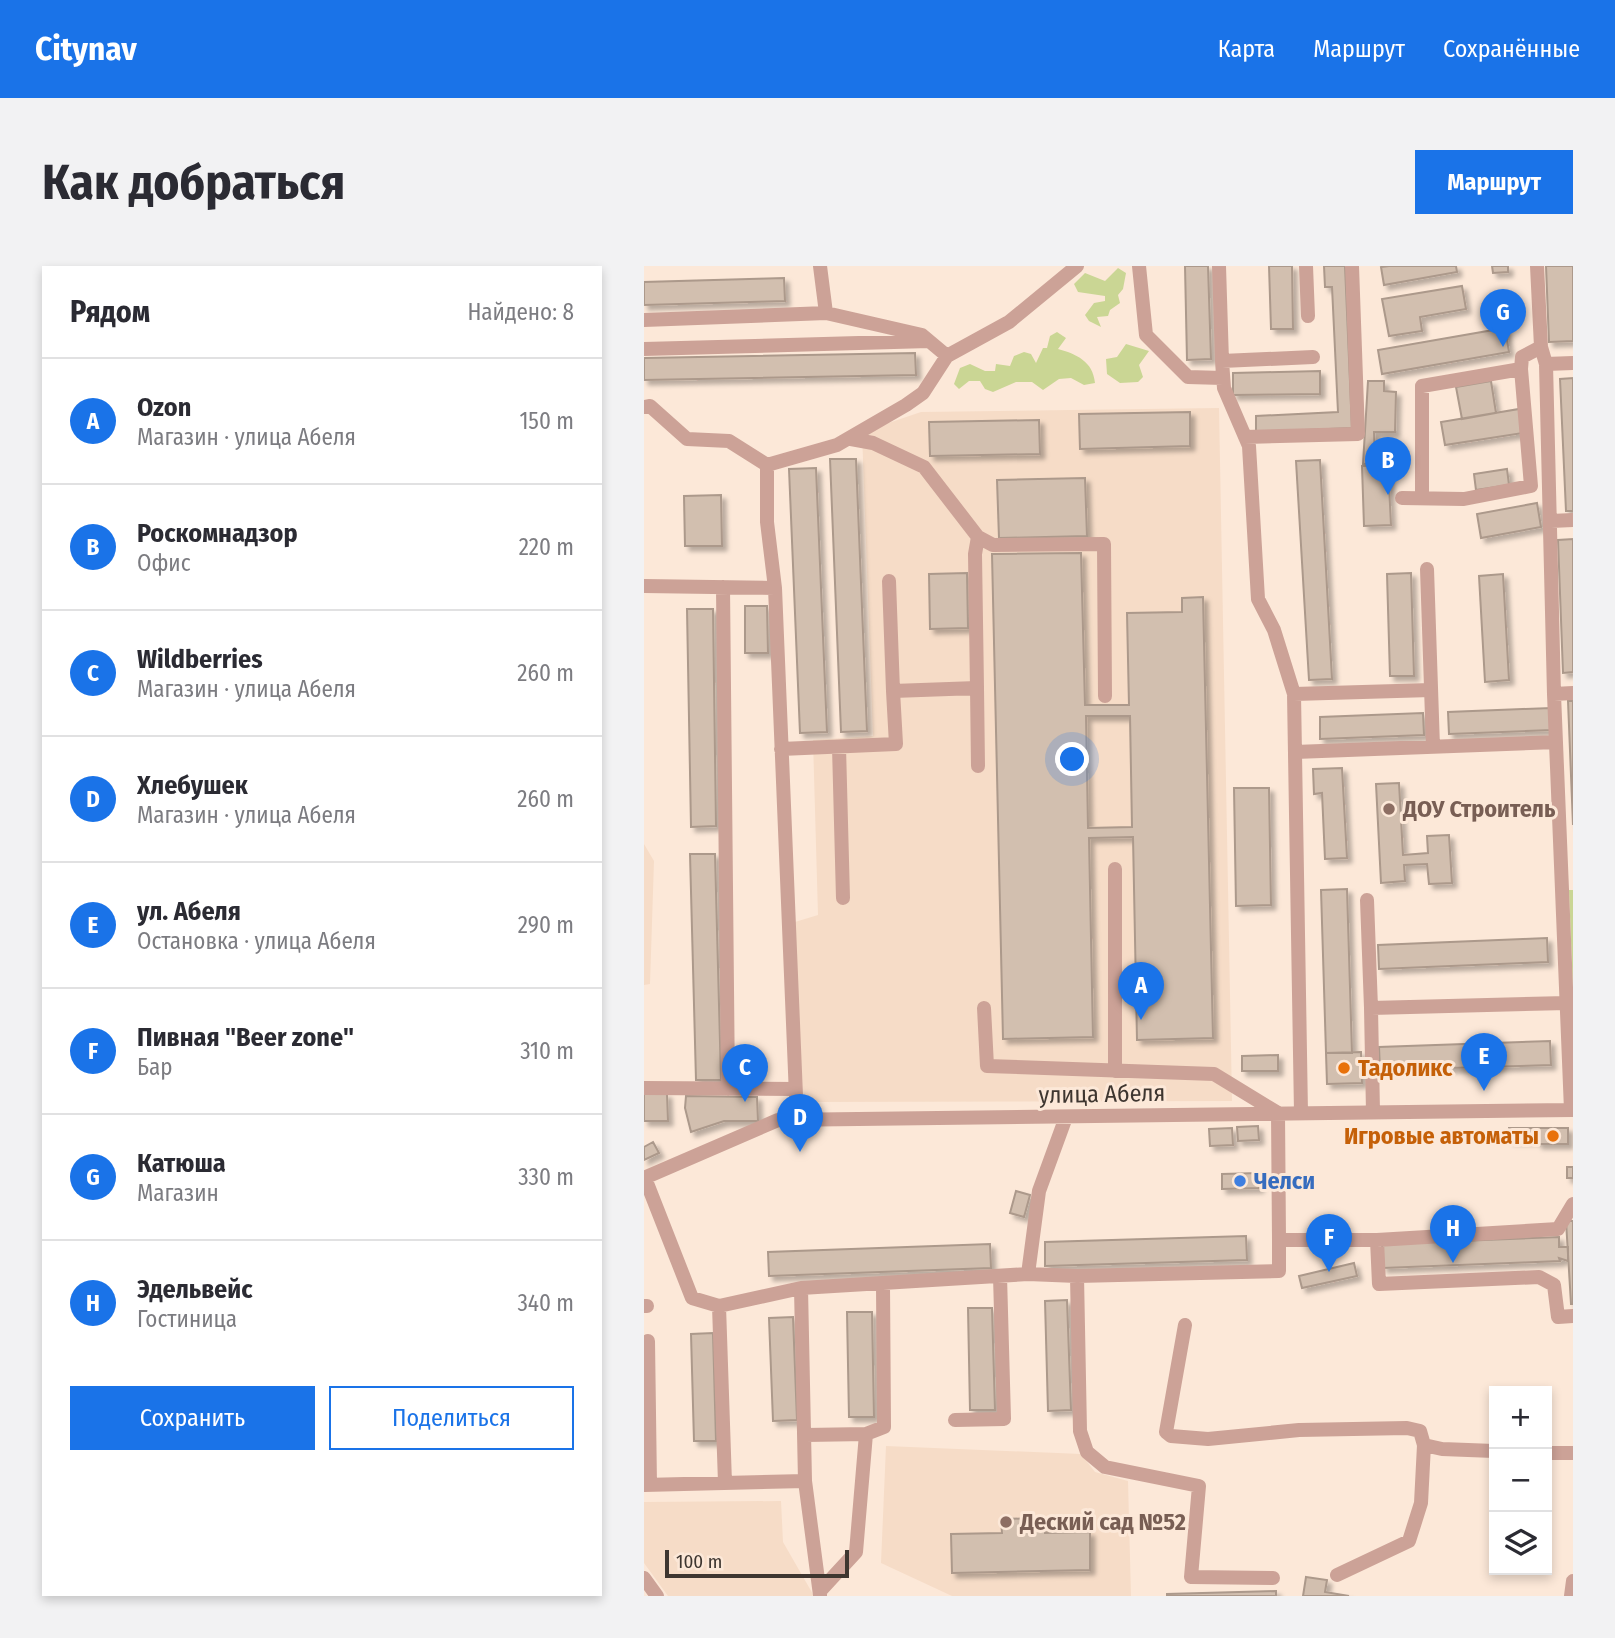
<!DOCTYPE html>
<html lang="ru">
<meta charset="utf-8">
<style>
:root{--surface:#fff;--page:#f2f2f3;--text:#2b2b33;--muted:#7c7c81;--line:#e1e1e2;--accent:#1a73e8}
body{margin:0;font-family:"Fira Sans Condensed",sans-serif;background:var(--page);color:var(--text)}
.controls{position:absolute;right:21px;bottom:21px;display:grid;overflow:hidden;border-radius:0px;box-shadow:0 4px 10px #0003}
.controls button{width:63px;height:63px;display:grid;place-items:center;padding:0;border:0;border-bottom:2px solid var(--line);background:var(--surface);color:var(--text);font:35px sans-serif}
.scale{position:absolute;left:21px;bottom:18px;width:184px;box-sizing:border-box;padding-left:7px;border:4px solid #3e3630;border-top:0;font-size:19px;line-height:24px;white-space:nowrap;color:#3e3630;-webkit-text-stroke:5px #fce8d8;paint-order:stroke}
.you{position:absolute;left:429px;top:494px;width:24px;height:24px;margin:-18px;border:5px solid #fff;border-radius:50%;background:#1a73e8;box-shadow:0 0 0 10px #1a73e833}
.badge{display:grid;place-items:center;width:46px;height:46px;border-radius:50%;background:var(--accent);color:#fff;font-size:23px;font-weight:700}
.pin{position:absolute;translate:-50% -58px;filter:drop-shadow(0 2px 4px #0008)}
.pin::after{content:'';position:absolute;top:37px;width:24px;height:21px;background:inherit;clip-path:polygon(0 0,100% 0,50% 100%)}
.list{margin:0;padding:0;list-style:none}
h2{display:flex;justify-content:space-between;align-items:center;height:91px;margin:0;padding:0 28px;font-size:30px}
h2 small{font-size:23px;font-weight:400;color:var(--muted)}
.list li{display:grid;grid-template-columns:46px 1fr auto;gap:21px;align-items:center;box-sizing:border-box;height:126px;padding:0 28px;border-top:2px solid var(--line)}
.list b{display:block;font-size:26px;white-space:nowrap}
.list p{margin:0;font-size:23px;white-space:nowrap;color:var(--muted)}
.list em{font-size:23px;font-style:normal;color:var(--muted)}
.actions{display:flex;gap:14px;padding:21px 28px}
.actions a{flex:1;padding:16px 0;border:2px solid var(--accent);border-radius:0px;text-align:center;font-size:24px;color:var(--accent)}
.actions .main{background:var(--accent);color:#fff}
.icon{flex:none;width:38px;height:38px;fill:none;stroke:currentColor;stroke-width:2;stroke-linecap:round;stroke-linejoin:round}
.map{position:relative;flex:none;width:929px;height:1330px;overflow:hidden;border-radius:0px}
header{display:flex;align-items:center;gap:42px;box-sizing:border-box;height:98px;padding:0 35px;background:var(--accent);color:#fff}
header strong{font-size:33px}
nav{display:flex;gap:38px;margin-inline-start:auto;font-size:24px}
.intro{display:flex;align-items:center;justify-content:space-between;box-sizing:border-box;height:168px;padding:0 42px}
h1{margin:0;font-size:49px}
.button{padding:18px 32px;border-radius:0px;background:var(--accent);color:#fff;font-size:24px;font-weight:700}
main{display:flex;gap:42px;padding:0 42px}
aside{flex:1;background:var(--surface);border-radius:0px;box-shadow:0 4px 10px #0003}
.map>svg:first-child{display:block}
.built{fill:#f6dcc7}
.green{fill:#cad694}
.building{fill:#d2bfaf;stroke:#ac998b;stroke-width:2;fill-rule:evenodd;filter:url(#shadow)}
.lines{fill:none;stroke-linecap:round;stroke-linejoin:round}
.minor{stroke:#cca297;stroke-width:14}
.education-dot{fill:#8d6e63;stroke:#fce8d8;stroke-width:2.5}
.food-dot{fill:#e8710a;stroke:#fce8d8;stroke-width:2.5}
.shop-dot{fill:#3f7fe0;stroke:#fce8d8;stroke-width:2.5}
.labels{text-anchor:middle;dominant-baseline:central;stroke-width:6;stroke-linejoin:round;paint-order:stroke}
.education-label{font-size:24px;font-weight:bold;fill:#785e54;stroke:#fce8d8;text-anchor:start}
.food-label{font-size:24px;font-weight:bold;fill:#c56008;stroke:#fce8d8;text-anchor:start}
.street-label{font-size:24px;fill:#3e3630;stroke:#fce8d8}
.shop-label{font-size:24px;font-weight:bold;fill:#366cbe;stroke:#fce8d8;text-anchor:start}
</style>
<header>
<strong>Citynav</strong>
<nav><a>Карта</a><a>Маршрут</a><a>Сохранённые</a></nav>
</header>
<div class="intro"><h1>Как добраться</h1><a class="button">Маршрут</a></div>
<main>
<aside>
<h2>Рядом<small>Найдено: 8</small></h2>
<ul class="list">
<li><span class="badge">A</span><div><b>Ozon</b><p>Магазин · улица Абеля</p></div><em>150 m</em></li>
<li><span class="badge">B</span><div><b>Роскомнадзор</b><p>Офис</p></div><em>220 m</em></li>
<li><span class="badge">C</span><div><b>Wildberries</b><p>Магазин · улица Абеля</p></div><em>260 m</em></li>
<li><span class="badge">D</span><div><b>Хлебушек</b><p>Магазин · улица Абеля</p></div><em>260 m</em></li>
<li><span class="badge">E</span><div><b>ул. Абеля</b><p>Остановка · улица Абеля</p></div><em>290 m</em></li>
<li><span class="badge">F</span><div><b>Пивная &quot;Beer zone&quot;</b><p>Бар</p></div><em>310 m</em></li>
<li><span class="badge">G</span><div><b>Катюша</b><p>Магазин</p></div><em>330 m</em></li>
<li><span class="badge">H</span><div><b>Эдельвейс</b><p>Гостиница</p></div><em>340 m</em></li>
</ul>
<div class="actions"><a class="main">Сохранить</a><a>Поделиться</a></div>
</aside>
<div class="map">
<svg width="929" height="1330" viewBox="0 0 929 1330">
<defs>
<filter id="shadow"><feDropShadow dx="4.5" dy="4.5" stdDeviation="2" flood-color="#0004"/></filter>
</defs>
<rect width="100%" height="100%" fill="#fce8d8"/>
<path class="built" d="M575,142l13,693 -430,1 -7,-180 23,-7 -5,-175 60,-4 -11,-304 59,-20z
M0,578l10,17 -4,123 -6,1z
M242,1180l195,8 14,18 33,9 3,115h-179l-71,-33z
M137,1235l2,41 31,54h-146l-24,-33v-61z"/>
<path class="green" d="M474,2l8,5 -3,16 -5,6 2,8 -10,7 -2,6 -11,1 4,10 -12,-6 -4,-6 9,-12 11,-2v-5l-27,-4 -4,-8 11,-11 20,8z
M413,66l9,6 -8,11c18,5 35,12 37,34l-11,2 -13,-7 -12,1 -16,11 -11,-8h-16l-23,10 -8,-3 -5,-8h-11l-10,8 -5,-5 6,-16 10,-4 15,7h10l1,-7 14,2 4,-10 10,-4 7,2 5,9 7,-15h4l3,-12z
M482,78l23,7 -10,14 4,12 -5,5 -18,1 -13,-9 -1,-15 11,-2z
M925,624h4v101z"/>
<path class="building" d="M541,0h23l3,93 -24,1z
M625,0h23l1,63h-22z
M680,0h21l7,162 -96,4v-16l82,-4 -6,-125h-7z
M745,0h67l1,6 -73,13 -3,-18z
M848,0h16v6l-15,1z
M902,0h27v75l-24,1z
M140,12l1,23 -141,4v-23z
M818,20l4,23 -46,8 2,14 -33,5 -7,-37z
M861,62l4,24 -127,22 -4,-24z
M271,87l1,22 -272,5v-22z
M676,105v23l-87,1v-22z
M929,112v133h-7l-6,-132z
M724,115h16v10l12,1 -1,40h-21l1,31 -12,1z
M847,115l5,32 -34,6 -6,-32z
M875,143l4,24 -78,12 -4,-23z
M546,146v34l-110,3 -1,-35z
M395,154l1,34 -110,2 -1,-34z
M186,193h26l11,272 -26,1z
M676,194l12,219 -23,1 -13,-219z
M744,199l3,60 -27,1 -2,-60z
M172,202l11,264 -27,1 -11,-264z
M863,203l2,16 -33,5 -2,-16z
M441,212l2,58 -88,2 -2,-58z
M77,229l1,51h-37l-1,-50z
M893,237l4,24 -60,11 -4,-24z
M929,273v133l-10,1 -5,-133z
M437,287l4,152h44l-2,-92 55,-1v-14l21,-1 10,441 -76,2 -4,-203 -44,1 4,199 -90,2 -11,-485zM442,450h44l2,111 -44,1z
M323,307l1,55 -38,1 -1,-55z
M767,307l3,103h-24l-3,-102z
M859,308l6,106 -24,2 -6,-106z
M101,340h22l1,47h-23z
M43,343h26l3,217 -25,1z
M924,435h5v124z
M907,442l1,22 -103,4 -1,-22z
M779,447l1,22 -104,4v-22z
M698,502l5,90 -22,1 -3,-66 -8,1 -1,-25z
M755,517l4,72 25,-2 -1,-17 22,-1 3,48 -23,1 -2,-20 -23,1 1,16 -24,2 -5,-99z
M590,522h35l2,117 -35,1z
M46,588h25l6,226h-25z
M703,623l5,164h-26l-5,-163z
M903,672l1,24 -169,7 -1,-24z
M906,775l1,24 -171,5 -1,-23z
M717,786l1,31 -35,1 -1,-31z
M634,789v16h-36v-15z
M0,828h23l1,27h-24z
M42,830l71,1 1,24h-34l-33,11 -6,-24z
M614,860l1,14 -21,1 -1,-14z
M588,862l1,17 -23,1 -1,-17z
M865,862h27v12h-27z
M894,862h30v16h-30z
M9,876l6,11 -15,7v-13z
M923,901h6v11h-6z
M615,907v15l-37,1v-15z
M372,925l14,4 -6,22 -14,-4z
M922,955h7v83h-2z
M602,970l1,24 -202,6v-24z
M915,971v10h9v14l-9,-3 1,3 -177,7 -1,-24z
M346,978l1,24 -222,8 -1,-24z
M710,997l3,13 -55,12 -3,-12z
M423,1034l4,110 -23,1 -3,-110z
M324,1042h24l3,102h-25z
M203,1046h25l2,105h-25z
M149,1051l4,103 -24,1 -4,-103z
M69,1067l3,108h-22l-3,-107z
M401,1252v15l45,-1v38l-138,3 -1,-39 51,-1 -1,-14z
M662,1311l21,3 -2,12 24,4h-46z
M632,1325v5h-109v-2z"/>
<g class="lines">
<path class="minor" d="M176,0l6,47 96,22 25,21
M495,0l7,69 42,42 35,1
M575,0l3,95 91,-4
M662,0l2,50
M893,0l4,81 5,17 8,330 17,416
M0,54l182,-7
M0,83l285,-8
M578,95l2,27 25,58 9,153 16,31 20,64 7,419
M902,98l27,-1
M0,141l6,-1 37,33 42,2 38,24
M601,171l113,-3 -6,-168
M758,232l62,1 67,-13 -10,-117
M778,232v-112l99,-17 1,-12 19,-10
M907,255l22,-1
M334,271l15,8 111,-1 1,152
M783,303l6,178
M245,315l4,110
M0,320l131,2
M79,321l5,502
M333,422l1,78
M650,428l137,-4
M910,428l19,-1
M195,481l4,151
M137,483l115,-5 -3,-53 84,-3 -2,-134 3,-17 -54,-70 -51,-24 -22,-4
M651,486l261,-10
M471,603v202
M723,634l4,108
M340,742l3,58 227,8 64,39 1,127h98l181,-11 15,-25
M0,822l151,1
M729,846l-2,-104 196,-5
M153,854l-22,-532 -8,-66v-57l70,-20 69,-40 17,-12 24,-37 62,-34 68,-56
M0,912l134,-58 795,-10
M1,912l47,120 27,8 82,-18
M733,974l2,44 160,-7 15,8 4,32 15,-1
M384,1008l49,2 3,155 7,21 18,15 94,19 -8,91 82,1
M433,1010l202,-5v-31
M0,1040h3
M75,1040l6,177
M541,1059l-19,107 5,4 37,3 91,-9 108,-2 13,3 4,14 18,4 52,2
M4,1075l2,144
M311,1154l49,-1 -4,-143
M222,1168l18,-7 -1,-142
M162,1169l60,-1 -10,118 -35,38
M903,1187h26
M161,1215l15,114
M0,1219l161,-4 -4,-193 227,-14 11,-83 27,-74
M693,1309l72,-34 12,-38 3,-58
M0,1312l13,18
M927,1330l2,-15"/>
</g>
<g class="education-dot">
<circle cx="745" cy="543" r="7"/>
<circle cx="362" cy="1256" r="7"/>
</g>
<g class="food-dot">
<circle cx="700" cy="802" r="7"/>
<circle cx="909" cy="870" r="7"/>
</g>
<circle class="shop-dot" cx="596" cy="915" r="7"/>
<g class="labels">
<g class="education-label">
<text x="759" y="543">ДОУ Строитель</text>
<text x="376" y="1256">Деский сад №52</text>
</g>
<g class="food-label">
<text x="714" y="802">Тадоликс</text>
<text x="895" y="870" text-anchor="end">Игровые автоматы</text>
</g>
<g class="street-label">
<text transform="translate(458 828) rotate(-1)">улица Абеля</text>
</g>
<g class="shop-label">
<text x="610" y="915">Челси</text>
</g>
</g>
</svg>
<div class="controls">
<button>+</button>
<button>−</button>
<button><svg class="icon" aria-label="layers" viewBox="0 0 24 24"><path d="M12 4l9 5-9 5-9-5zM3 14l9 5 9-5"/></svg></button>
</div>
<div class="scale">100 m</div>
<div class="you"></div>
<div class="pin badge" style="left:497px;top:754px">A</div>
<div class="pin badge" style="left:744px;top:229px">B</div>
<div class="pin badge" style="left:101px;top:836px">C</div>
<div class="pin badge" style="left:156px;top:886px">D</div>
<div class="pin badge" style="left:840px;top:825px">E</div>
<div class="pin badge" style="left:685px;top:1006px">F</div>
<div class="pin badge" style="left:859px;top:81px">G</div>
<div class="pin badge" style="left:809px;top:997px">H</div>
</div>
</main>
